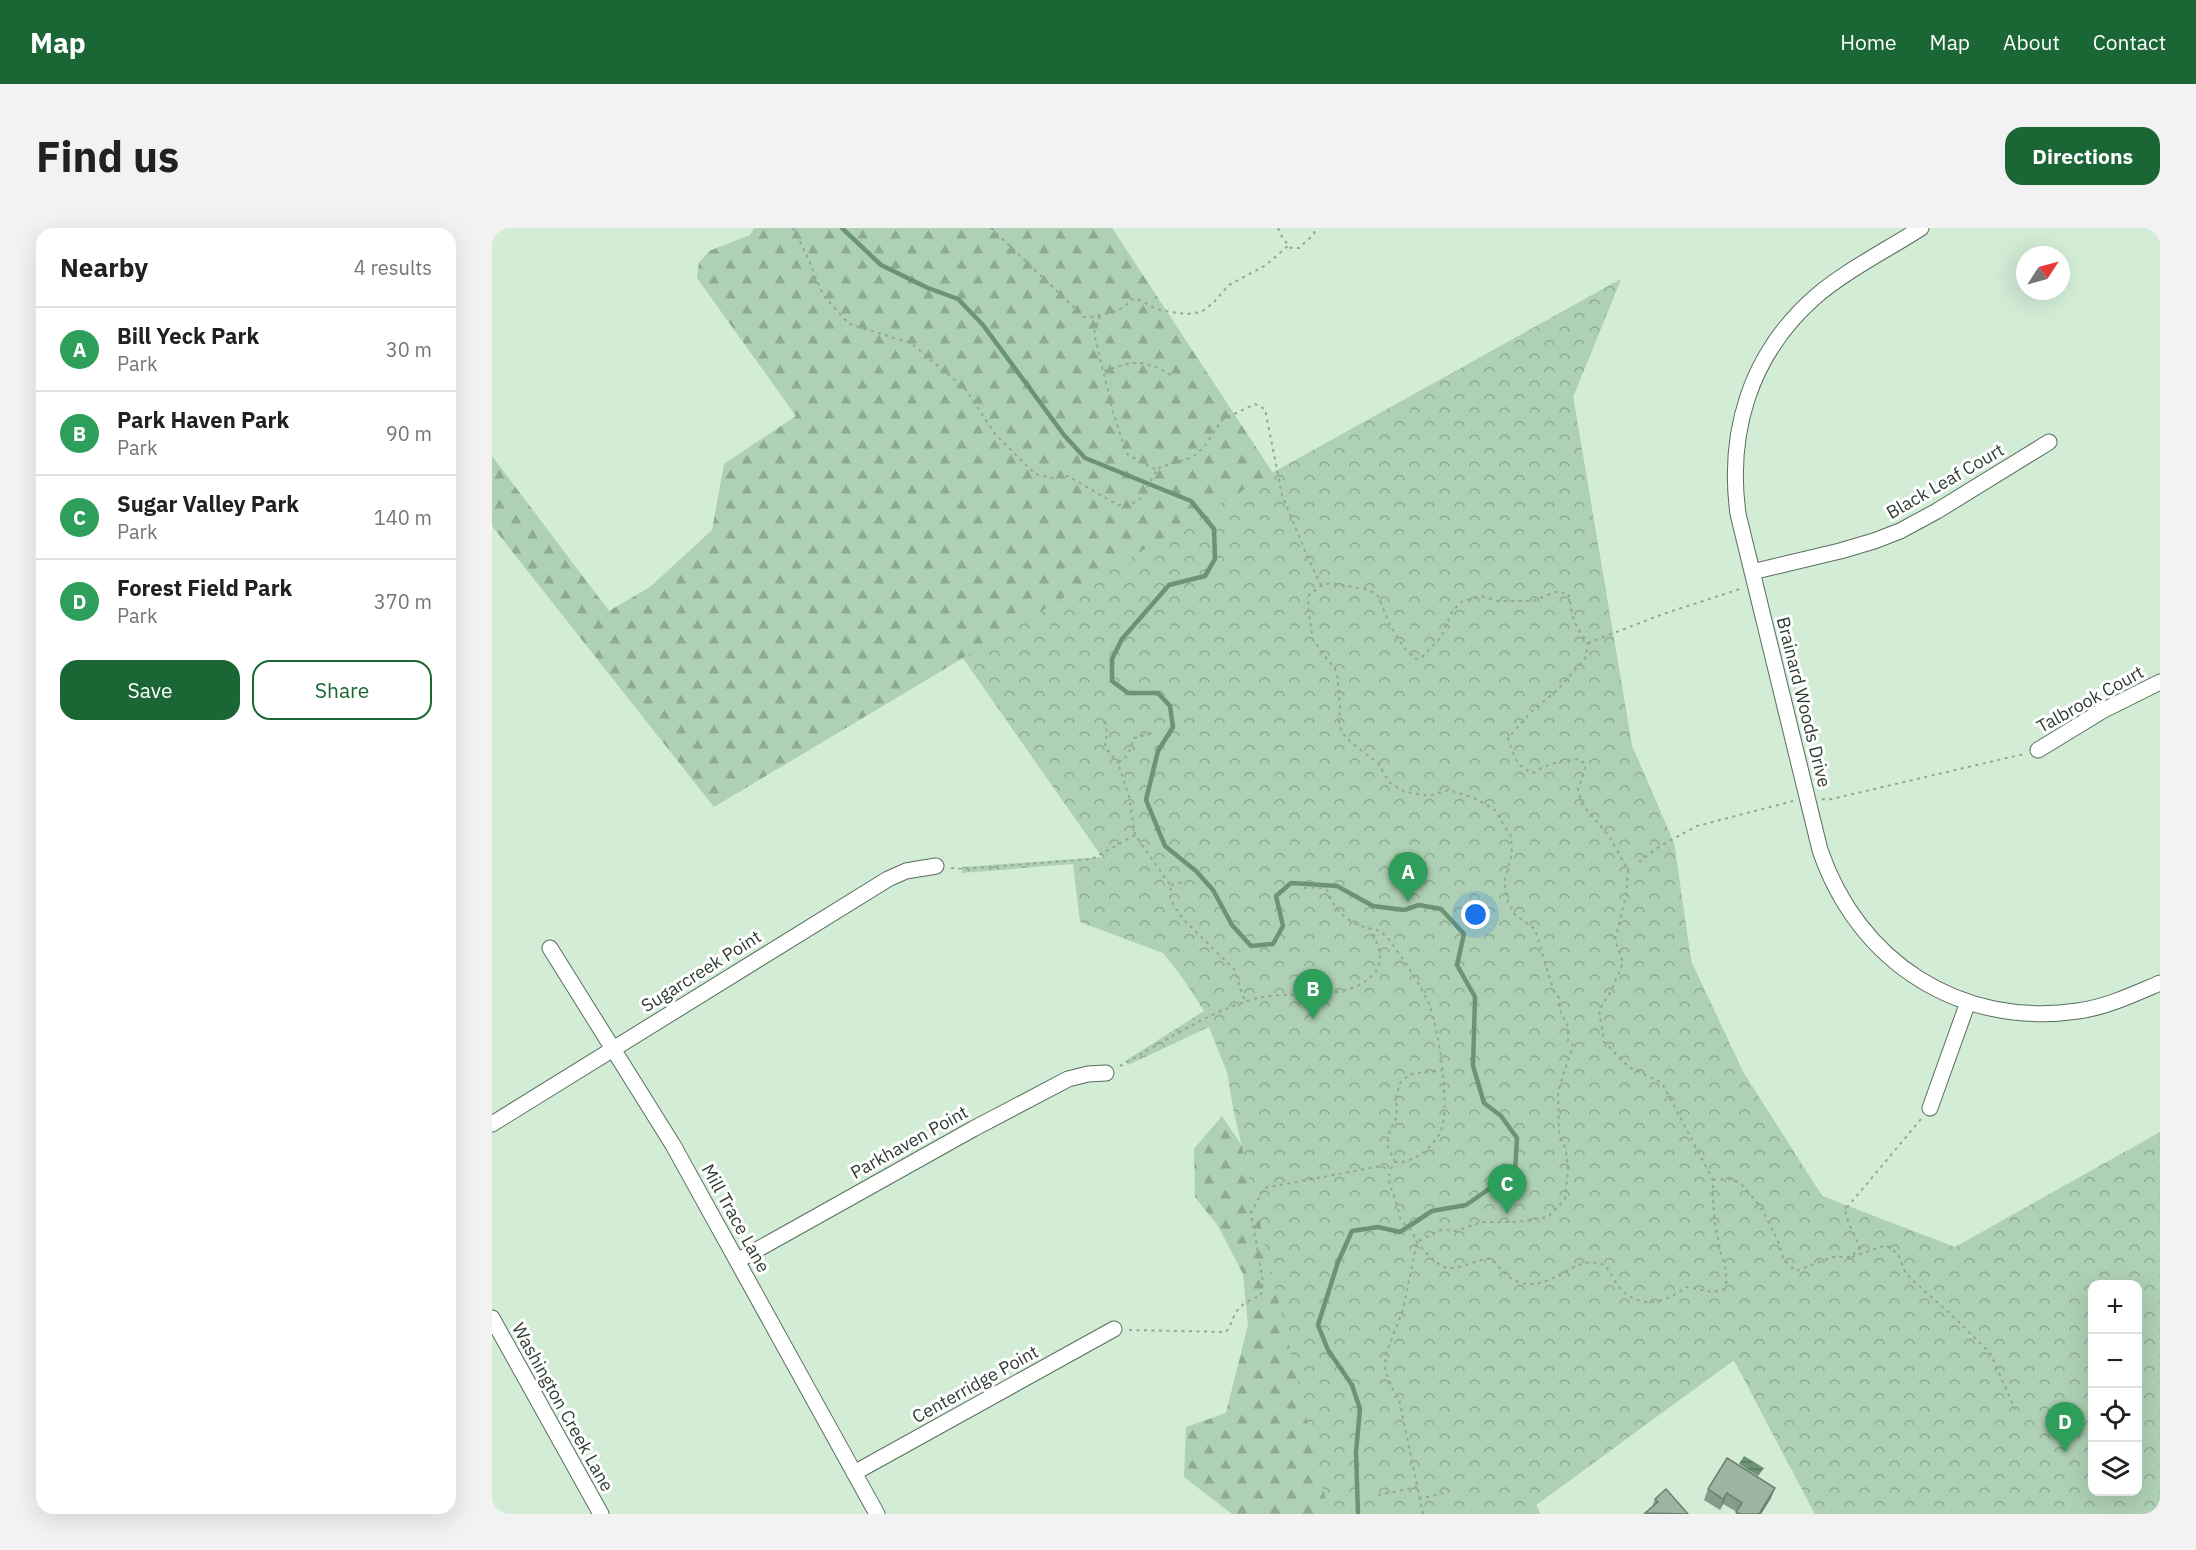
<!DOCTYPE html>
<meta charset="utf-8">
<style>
:root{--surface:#fff;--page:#f2f2f2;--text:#202124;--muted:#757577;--line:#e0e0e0;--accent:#1a6634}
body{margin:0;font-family:"IBM Plex Sans",sans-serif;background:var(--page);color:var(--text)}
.controls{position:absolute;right:18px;bottom:18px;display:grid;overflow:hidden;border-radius:12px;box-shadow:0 6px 24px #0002}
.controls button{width:54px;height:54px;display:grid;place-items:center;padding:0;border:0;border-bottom:2px solid var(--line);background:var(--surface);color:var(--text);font:30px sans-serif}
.compass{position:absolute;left:1524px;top:18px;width:54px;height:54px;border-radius:50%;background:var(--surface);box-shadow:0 6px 24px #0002;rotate:54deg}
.you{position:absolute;left:984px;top:687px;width:21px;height:21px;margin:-15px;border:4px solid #fff;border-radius:50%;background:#1a73e8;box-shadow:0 0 0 9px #1a73e833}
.badge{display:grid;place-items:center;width:39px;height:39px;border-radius:50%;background:var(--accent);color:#fff;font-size:20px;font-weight:700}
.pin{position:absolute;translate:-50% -50px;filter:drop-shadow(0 2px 3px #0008)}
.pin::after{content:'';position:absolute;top:32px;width:21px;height:18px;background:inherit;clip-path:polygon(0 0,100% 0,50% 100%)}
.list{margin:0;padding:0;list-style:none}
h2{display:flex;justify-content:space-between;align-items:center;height:78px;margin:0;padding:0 24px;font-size:26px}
h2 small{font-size:20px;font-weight:400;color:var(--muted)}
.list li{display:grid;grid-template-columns:39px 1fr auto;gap:18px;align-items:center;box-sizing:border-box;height:84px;padding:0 24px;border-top:2px solid var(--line)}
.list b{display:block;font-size:22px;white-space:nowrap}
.list p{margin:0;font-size:20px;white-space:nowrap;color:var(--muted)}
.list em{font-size:20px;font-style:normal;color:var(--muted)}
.actions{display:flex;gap:12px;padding:18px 24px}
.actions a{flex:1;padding:14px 0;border:2px solid var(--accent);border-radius:18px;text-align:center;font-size:21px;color:var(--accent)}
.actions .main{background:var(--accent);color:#fff}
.icon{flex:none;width:33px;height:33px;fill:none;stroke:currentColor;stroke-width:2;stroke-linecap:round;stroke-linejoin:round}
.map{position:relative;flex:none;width:1668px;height:1286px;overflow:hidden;border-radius:18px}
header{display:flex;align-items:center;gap:36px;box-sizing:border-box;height:84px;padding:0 30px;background:var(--accent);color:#fff}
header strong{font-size:28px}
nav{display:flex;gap:33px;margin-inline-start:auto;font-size:21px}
.intro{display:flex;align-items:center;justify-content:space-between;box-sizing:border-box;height:144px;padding:0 36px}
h1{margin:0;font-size:42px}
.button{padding:15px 27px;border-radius:18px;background:var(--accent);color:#fff;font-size:21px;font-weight:700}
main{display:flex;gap:36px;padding:0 36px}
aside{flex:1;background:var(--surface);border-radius:18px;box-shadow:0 6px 24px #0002}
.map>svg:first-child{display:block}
.forest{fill:url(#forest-firs)}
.park{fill:url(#park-crowns);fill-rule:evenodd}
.water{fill:url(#water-rules)}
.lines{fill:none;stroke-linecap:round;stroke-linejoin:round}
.stream{stroke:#6c9474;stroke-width:4.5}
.minor-casing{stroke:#576e5b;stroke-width:17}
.path{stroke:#94a797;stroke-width:2;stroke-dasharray:3 4.5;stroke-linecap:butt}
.minor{stroke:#fff;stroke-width:15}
.wall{fill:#869c8a}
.shaded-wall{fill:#6d7f70}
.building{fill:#9cb5a0;stroke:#6d7f70;stroke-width:1.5}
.labels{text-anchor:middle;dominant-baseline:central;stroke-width:6;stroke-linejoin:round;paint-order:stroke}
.street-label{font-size:18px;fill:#313b33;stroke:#fff}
</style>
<header>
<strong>Map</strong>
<nav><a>Home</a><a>Map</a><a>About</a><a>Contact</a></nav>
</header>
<div class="intro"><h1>Find us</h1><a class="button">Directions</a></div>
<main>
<aside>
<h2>Nearby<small>4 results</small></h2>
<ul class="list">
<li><span class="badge" style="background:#2e9e5b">A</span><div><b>Bill Yeck Park</b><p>Park</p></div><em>30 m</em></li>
<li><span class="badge" style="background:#2e9e5b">B</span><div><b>Park Haven Park</b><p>Park</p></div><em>90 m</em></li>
<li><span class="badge" style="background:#2e9e5b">C</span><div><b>Sugar Valley Park</b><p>Park</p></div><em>140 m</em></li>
<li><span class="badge" style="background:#2e9e5b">D</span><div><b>Forest Field Park</b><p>Park</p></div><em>370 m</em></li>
</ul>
<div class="actions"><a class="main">Save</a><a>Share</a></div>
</aside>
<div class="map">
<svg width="1668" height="1286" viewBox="0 0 1668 1286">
<defs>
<pattern id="forest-firs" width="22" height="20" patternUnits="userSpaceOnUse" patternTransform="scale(1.5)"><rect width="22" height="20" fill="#aed0b4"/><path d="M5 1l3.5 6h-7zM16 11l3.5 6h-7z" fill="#8eaa93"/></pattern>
<pattern id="park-crowns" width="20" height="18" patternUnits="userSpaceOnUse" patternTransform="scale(1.5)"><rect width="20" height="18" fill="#aed0b4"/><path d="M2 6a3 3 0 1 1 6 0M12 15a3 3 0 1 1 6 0" fill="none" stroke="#8eaa93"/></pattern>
<pattern id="water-rules" width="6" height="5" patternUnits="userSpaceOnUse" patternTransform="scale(1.5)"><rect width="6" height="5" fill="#6c9474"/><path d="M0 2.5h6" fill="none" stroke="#597a60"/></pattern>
</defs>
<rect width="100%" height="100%" fill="#d2ecd6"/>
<path class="forest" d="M262,0h358l161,245 348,-194 -48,118 59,349 42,97 17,118 52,111 79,124 133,52 -140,266 -81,-154 -198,145 4,9h-308l-48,-37 2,-50 40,-14 22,-88 -5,-51 -25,-48 -23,-29 -1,-48 28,-33 53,79 -66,-186 -246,-351 -249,149 -222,-281v-70l117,155 41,-24 62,-57 12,-66 72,-48 -99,-138 2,-15 10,-12 41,-16z"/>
<path class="park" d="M1129,51l-48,118 59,349 42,97 17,118 52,111 79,124 133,51 205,-115v382h-345l-81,-154 -198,145 4,9h-211l-95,-401 -7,-41 -18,-45 -81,38 -3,-4 79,-50 -22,-34 -19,-24 -83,-31 -7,-58 -111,9v-6l140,-10 -139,-199 309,-185zM1600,1056h46v208h-46z"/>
<path class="water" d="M1252,1228l20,12 -6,8 -19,-12z"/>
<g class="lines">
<path class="stream" d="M350,0l39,37 47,23 30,11 25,26 81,110 21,23 106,43 23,28 1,30 -10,17 -36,9 -27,31 -20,23 -10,20v22l16,12h30l12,13 3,21 -15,24 -12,49 19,46 31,25 17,19 19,35 19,21 22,-2 10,-18 -7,-30 15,-13 46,3 36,20 31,4 15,-5 22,4 23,25 -7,31 18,32 -2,69 11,37 17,13 16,22 -2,33 -49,34 -34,6 -32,21 -22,-5 -26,4 -14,31 -20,63 10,25 24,35 8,24 -4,43 2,62"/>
<defs>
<path id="minor" d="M1429,0c-34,22 -78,44 -107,70 -64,57 -87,134 -76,216l82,336c38,112 140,178 258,161 29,-4 56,-17 82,-28
M1260,344l88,-21 34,-10 26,-10 37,-20 112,-69
M1546,522l64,-39 58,-29
M58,720l123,197 204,369
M1438,880l38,-106
M0,896l396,-245 18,-8 30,-5
M245,1033l236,-132 95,-50 20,-5 18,-1
M0,1090l109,196
M362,1245l260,-144"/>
</defs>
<use href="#minor" class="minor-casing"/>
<path class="path" d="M301,0l14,28 16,39 26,29 62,19 55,47 29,44 40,40 16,4 17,-2 50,29h12l11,-7 17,-30 35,-11 11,-10 18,-27 33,-16 10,5 17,86 26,63 13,27
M499,0l93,89c7,1 32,-5 38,-9 4,-2 7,-6 11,-9h5l18,10 21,4 10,1 14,-2 11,-8 17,-19 37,-20 23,-20
M786,0l5,11 8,9h8l15,-14 1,-6
M608,88l-6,17 19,79 11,33 4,10 29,15
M612,143c31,-10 37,-13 67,4
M1096,415l75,-29 77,-25
M613,493l2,11 -2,15 13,16
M1330,571l5,1 197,-46
M643,607l-6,-39 -11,-33 10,-8 6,-17 18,-5
M1147,634l21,-16 37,-20 96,-25
M459,640l12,1 129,-10 43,-24 36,51 -1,13 13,20 51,50 11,33
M679,657l12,-3
M812,660l13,-1 10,3c6,18 18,31 37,37 5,2 13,2 17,5 11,7 43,59 48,72 10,25 23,109 10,131 -9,14 -26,29 -44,27 -13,18 -1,28 3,47 1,3 1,6 2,9 2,5 6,7 9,10 3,3 5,8 7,12 6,9 20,25 31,28 11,2 39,-12 45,-9 2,2 4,5 6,7 9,11 20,19 35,18 25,-1 47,-32 73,-18 5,8 11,21 19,27 21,16 43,8 61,-6l26,5 11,-2 3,-5v-15l-5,-16 -6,-30 -2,-25v-19l-51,-97 -33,-16 -25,-25 -5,-32 12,-19 12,-28 -8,-23 11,-45 2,-25 -19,-34 -27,-32 -4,-14 8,-25 -7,-6c-17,1 -32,5 -46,14 -17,-6 -20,-19 -25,-35l22,-25 26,-22 29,-32 3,-16c-6,-8 -12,-16 -15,-26 -3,-8 -2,-16 -5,-24l-13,-1 -22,9h-35l-17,-5 -20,6 -9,10 -11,25 -19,20 -6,2 -12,-11 -13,-21 -13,-31 -9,-6 -38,-7 -9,2 -13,10 -1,12 5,33 24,32 3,36 -1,14 3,11 11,11 25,19 11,19 16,10 24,4 20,-6 25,8 20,11 17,27 1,17 -8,29 4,20 7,13 20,14 18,60 6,9v10l9,19v15l5,3 -15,46 1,41 7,18 2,19 -3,30 -17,18 -32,5h-34l-26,9 -15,-1 -24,12 -14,68 -17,43 -1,17 8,20 6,9 24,115
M628,838c42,-23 97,-60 143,-69 34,-6 83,5 110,-22 13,-14 5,-31 -2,-46
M903,934l-8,-17 3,-15 7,-13 -1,-19 4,-15 10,-9 32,-4
M1221,952l19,-1 9,5 19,22 18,35 6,19 12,11 37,-14h19l7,-9c-3,-13 -12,-24 -14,-38l76,-91
M1360,1029l34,-12 12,9 8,20 51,46 33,33 25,56
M637,1102l97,2c6,-8 6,-14 11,-21 5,-8 16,-12 24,-16l2,-13 -12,-69 13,-25 117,-22 8,4
M886,1267l39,-8
M927,1271l24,-6"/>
<use href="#minor" class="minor"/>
</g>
<path class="wall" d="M1216,1261l63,9 -10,16h-25l1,-2 -14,-8 -3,6 -16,-10z
M1163,1271l33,15h-43l7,-7z"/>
<path class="shaded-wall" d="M1283,1260l-4,10 -10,16h-2z
M1235,1265l-4,11 -3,6 3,-11z"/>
<path class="building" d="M1235,1230l48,30 -16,26h-19l-4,-2 6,-9 -15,-10 -4,6 -15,-10z
M1174,1261l22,25 -43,-1 13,-11 -3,-3z"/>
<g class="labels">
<g class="street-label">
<text transform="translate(1453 253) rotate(-30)">Black Leaf Court</text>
<text transform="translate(1598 471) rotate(-29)">Talbrook Court</text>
<text transform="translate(1312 474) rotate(76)">Brainard Woods Drive</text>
<text transform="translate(209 743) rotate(-32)">Sugarcreek Point</text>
<text transform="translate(417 914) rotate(-29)">Parkhaven Point</text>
<text transform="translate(244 990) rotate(61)">Mill Trace Lane</text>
<text transform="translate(483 1156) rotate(-29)">Centerridge Point</text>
<text transform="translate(71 1179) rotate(61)">Washington Creek Lane</text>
</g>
</g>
</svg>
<div class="controls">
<button>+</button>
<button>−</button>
<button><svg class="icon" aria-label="locate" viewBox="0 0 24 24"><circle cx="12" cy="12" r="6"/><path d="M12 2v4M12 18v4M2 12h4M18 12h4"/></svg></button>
<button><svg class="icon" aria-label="layers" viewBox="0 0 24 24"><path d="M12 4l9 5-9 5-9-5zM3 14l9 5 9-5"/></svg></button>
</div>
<svg class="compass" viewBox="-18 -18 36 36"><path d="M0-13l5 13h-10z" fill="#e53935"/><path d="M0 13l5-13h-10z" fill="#757577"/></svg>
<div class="you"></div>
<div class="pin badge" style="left:916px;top:674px;background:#2e9e5b">A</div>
<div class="pin badge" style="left:821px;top:791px;background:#2e9e5b">B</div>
<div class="pin badge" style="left:1015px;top:986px;background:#2e9e5b">C</div>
<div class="pin badge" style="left:1573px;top:1224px;background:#2e9e5b">D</div>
</div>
</main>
